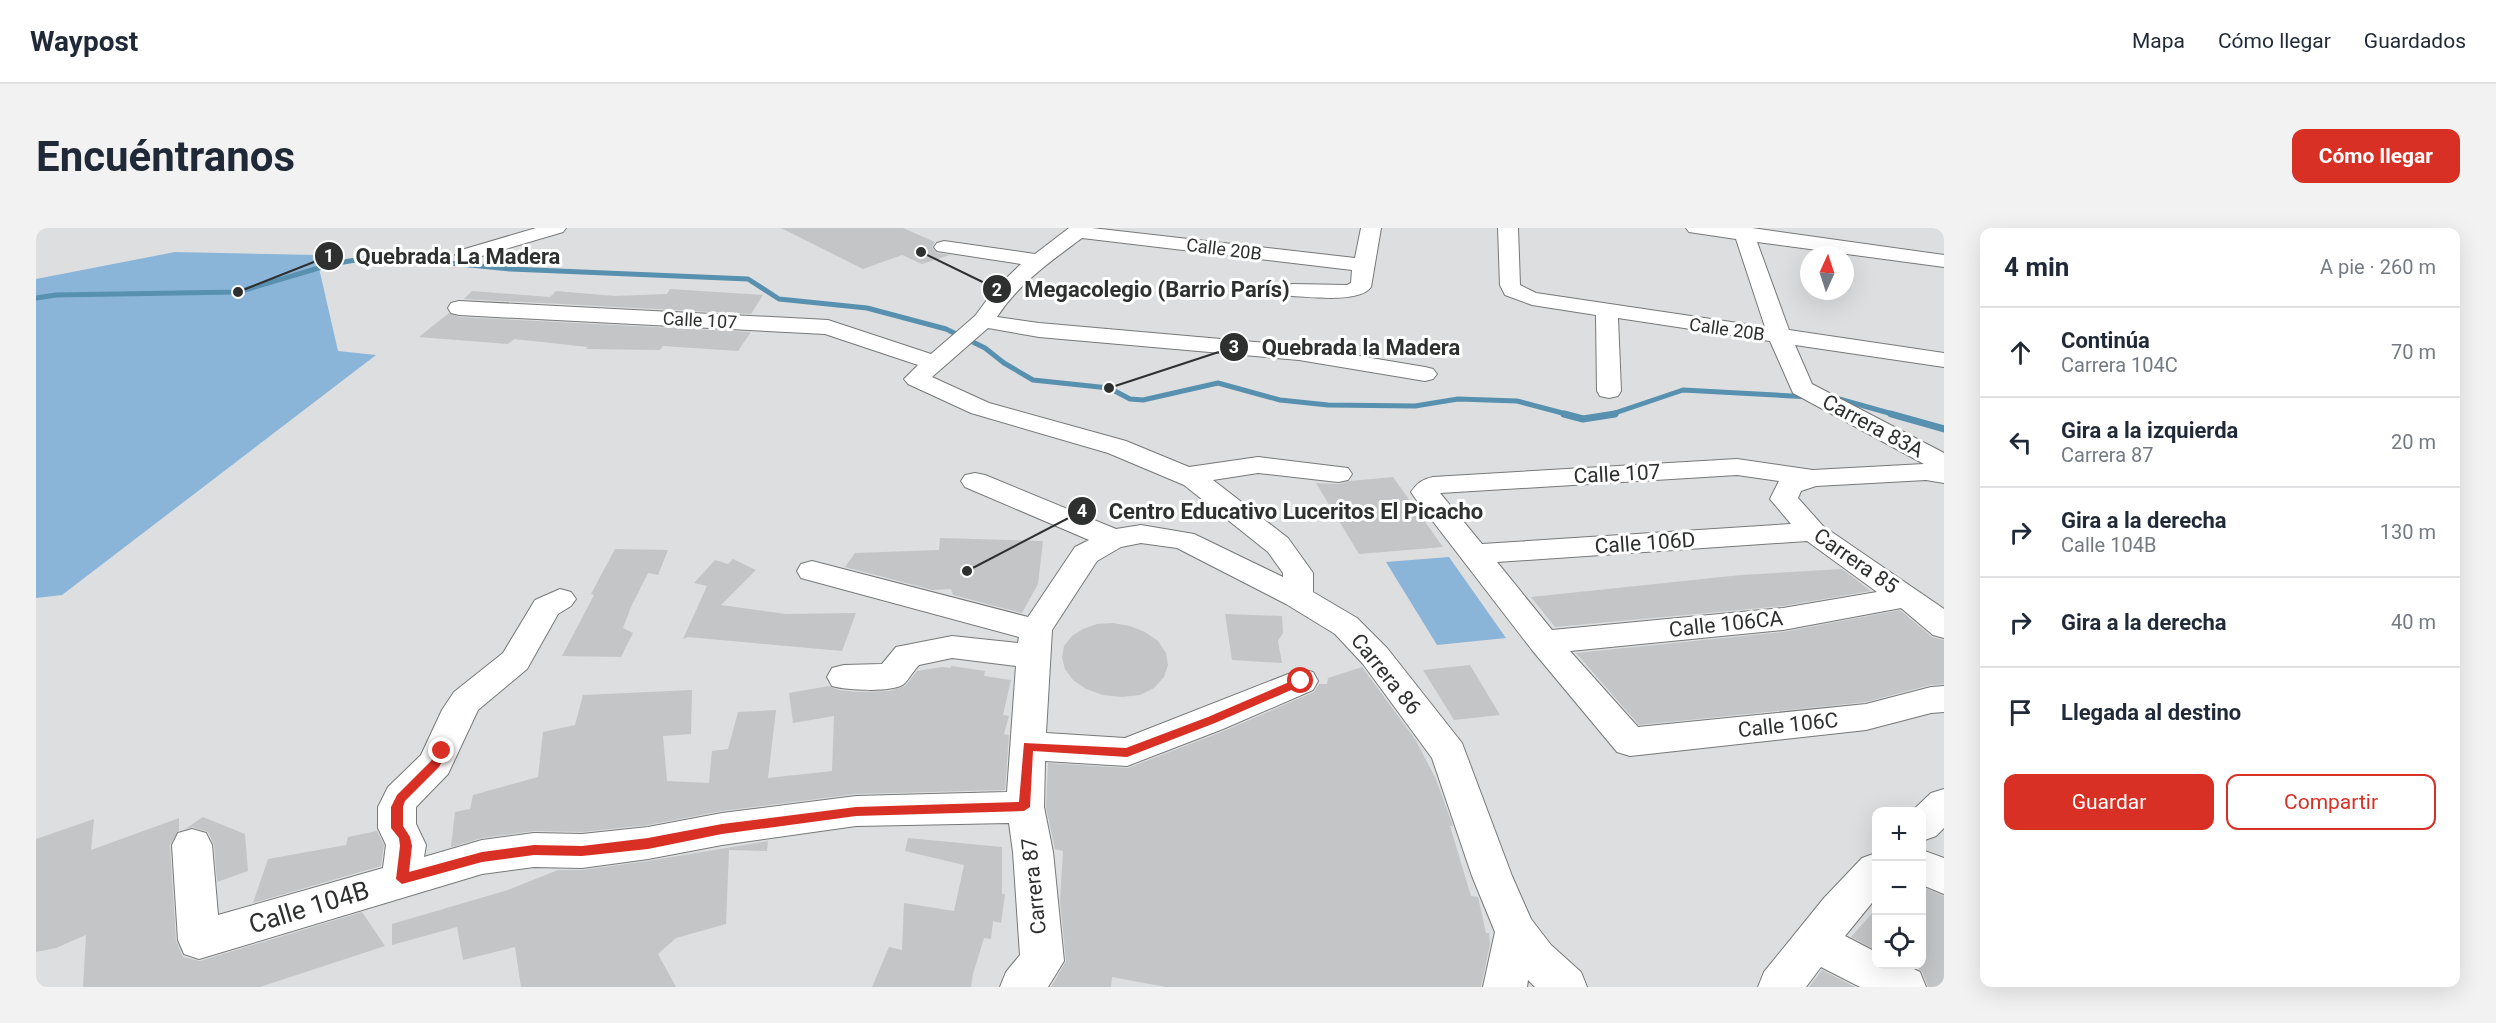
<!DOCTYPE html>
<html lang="es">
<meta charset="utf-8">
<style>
:root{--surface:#fff;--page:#f2f2f3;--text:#1f2937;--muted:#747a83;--line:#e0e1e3;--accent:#d93025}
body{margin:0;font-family:Roboto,sans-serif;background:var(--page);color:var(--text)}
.controls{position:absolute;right:18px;bottom:18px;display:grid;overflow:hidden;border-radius:12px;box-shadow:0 6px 24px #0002}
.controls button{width:54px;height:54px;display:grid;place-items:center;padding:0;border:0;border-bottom:2px solid var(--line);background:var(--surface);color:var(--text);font:30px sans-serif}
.compass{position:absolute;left:1764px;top:18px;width:54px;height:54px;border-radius:50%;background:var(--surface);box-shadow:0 6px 24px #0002;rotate:3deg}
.stop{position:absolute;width:18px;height:18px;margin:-14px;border:4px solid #d93025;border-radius:50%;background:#fff}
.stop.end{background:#d93025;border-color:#fff;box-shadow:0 2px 6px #0008}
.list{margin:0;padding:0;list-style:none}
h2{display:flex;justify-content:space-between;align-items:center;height:78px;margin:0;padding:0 24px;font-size:26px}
h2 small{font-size:20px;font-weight:400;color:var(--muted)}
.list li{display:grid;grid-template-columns:39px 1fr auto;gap:18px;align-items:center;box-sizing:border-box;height:90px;padding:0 24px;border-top:2px solid var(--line)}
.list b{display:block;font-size:22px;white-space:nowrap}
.list p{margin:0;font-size:20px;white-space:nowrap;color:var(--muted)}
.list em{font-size:20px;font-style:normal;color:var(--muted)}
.actions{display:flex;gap:12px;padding:18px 24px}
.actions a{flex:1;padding:14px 0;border:2px solid var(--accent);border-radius:12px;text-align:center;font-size:21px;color:var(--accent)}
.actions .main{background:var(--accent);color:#fff}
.icon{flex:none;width:33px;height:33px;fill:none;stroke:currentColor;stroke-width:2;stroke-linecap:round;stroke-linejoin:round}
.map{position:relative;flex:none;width:1908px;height:759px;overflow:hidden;border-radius:12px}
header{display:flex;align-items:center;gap:36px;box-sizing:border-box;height:84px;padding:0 30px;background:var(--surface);border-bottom:2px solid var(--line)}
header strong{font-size:28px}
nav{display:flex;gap:33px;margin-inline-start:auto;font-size:21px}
.intro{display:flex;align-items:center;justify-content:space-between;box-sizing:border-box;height:144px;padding:0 36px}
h1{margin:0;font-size:42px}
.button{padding:15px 27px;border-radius:12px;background:var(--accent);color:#fff;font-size:21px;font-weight:700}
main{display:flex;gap:36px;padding:0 36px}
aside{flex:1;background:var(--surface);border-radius:12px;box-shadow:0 6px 24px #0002}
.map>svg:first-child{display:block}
.green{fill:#8ab5d9}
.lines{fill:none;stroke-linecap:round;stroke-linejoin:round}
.stream-far1{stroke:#5890af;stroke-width:5}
.stream{stroke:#5890af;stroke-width:7}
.building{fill:#c3c5c6}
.minor-casing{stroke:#777878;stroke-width:2}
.minor{fill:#fff;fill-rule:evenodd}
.route{fill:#d93025}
.labels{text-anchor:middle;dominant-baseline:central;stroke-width:6;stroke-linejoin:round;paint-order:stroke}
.far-street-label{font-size:18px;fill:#2e2f2f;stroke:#fff}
.street-label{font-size:21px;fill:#2e2f2f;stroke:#fff}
.near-street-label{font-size:26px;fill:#2e2f2f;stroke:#fff}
.leader{fill:none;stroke:#2e2f2f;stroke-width:2}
.callout-dot{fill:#2e2f2f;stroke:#fff;stroke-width:2}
.mark-label{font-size:18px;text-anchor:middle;font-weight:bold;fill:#fff}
.callout-label{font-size:22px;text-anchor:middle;font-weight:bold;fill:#2e2f2f;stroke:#fff;stroke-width:6;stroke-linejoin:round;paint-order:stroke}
</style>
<header>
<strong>Waypost</strong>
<nav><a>Mapa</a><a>Cómo llegar</a><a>Guardados</a></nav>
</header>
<div class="intro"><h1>Encuéntranos</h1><a class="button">Cómo llegar</a></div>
<main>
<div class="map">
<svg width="1908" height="759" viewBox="0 0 1908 759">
<rect width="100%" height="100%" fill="#dddedf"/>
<path class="green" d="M139,24l141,3 22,96 38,4 -314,240 -26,3v-319z
M1413,329l57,81 -69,7 -51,-83z"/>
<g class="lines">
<path class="stream-far1" d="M0,70l20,-3 182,-3 94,-28 47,-8 132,13 237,10 31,20 88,9 79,21 39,19 19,15 29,17 76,8 21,11 13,1 75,-17 62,17 48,5 87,1 43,-7 59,2 53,14
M1796,169l64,18
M1573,187l74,-25 128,7"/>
<path class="stream" d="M1528,186l19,5 32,-5
M1855,186l53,15"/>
</g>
<path class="building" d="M745,0h122l32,14 -3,5 5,6 13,2 -28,9 -20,-9 -39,14z
M634,61l93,6 -12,19 -287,-15 8,-8 78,6 6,-6 59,5 52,-2z
M413,85l10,4 292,15 -13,19 -75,-5 -3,4 -74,-1 2,-2 -74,-8 -6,5 -89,-7z
M1357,249l50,70 -84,7 -43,-71 22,1 12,-3z
M904,310l103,3 -5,43 -16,29 -69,-18 -2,-6 -18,1 -88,-23 10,-14 84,-3z
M579,321l53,1 -10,25 -10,-2 -17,34 -8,21 10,5 -12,24 -59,-1 32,-61 -3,-1z
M697,331l23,11 -35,35 65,9 70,-1 -14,38 -154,-14 -5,2 24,-53 -13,-3 21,-23 13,4z
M1806,341l29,22 -88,15 -228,21 -24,-30 210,-22z
M1864,382l32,27 12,3v44l-14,1 -64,17 -227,23 -63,-72 207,-21z
M1189,386l57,2 1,17 -5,8 4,22 -50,-3z
M1077,395l17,3 15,6 13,9 8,12 2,12 -4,12 -10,11 -14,7 -18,2 -19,-2 -17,-6 -13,-9 -8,-11 -3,-12 2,-11 8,-10 11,-7 14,-5z
M1434,437l30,50 -46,5 -31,-50z
M915,438l34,5 -1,5 27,4 -8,35 6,1 -5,18 5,1 -4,55 -149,4 -134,17 -74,14 -66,7 -48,-1 -52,7 -31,9 4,-35 15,-3 3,-14 65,-18 5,-45 32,-7 8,-30 109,-5 -1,44 -28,2 4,45 42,2 3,-32 16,-2 10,-37 38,-2 -8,68 64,-7 2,-55 -41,7 -4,-30 40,-7 9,4 20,2 32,-1 15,-5 12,-15 25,-4 9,1z
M1326,439l53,72 20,38 18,49h-3l21,70 7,1 8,36h3l1,11 -9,43h-315l-54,-10 -1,10h-60l15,-26 -6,-60 3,-50 -8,-2 -9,-42 2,-44 80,5 96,-37 90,-39 5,-8h8l1,-6z
M167,589l42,17 3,37 -31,11 -3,-37 -6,-13 -15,-5 -8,2z
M143,590v12l-9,15 6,95 7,17 17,4 162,-49 23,34 -125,41h-177l3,-52 -30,13 -20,4v-113l58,-20 -3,31z
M341,603l7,14 -3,21 -128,37 15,-44 78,-14 2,-8z
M872,610l94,9v47h3l-4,29 -8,-2 -2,18 -7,-1 -11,36 -2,13h-99l17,-40 13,3 2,-47 50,8 10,-46 -59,-14z
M732,613l-1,10 -38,-1 -3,74 -50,14 -18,16 18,33h-155l-6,-40 -52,13 -6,-33 -65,18v-21l116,-34 50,-20h24l66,-9z
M1886,659l22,9v91h-16l-6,-16 -13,-7h13z
M1840,681v41l-25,-13z
M1786,742l33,17h-46z"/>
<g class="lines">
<defs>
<path id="minor" d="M500,0h30l-3,4 -98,29 -7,-2 -3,-4 3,-4z
M1033,0h23l263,30 6,-30h20l-10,59c-11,16 -60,10 -79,9l-7,-2 -4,-4 4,-4 7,-2 55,1 4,-2 1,-13 -270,-32c-32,24 -63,45 -85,79l42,6 260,23 126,21 8,2 4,5 -4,5 -8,2 -126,-21 -260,-23 -51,-9 -56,49 57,26 137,38 63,26 69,-10 90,11 4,6 -4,6 -10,2 -80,-9 -45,7 75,58 25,35v19l44,26 30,30 75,95 50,133 19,43 20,26 30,27 6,15h-52l-7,-7 -1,7h-44l12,-55 -23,-56 -40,-118 -69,-94 -28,-30 -49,-30 -109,-56 -36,-5 -20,4 -24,14 -45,69 -6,103 79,5 176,-69 12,3 5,9 -5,9 -90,39 -96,37 -82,-5 -1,46 9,45 11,109 -16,26h-48l6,-15 14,-17 -7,-103 -4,-29 -153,3 -134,19 -74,14 -66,9 -48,-1 -52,7 -283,85 -15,-5 -6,-14 -6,-95 6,-12 14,-4 14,4 6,12 6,70 165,-47 3,-23 -8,-17v-21l10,-20 33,-32 21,-45 12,-18 49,-39 32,-53 25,-11 11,3 5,7 -5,7 -13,8 -31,55 -49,41 -30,64 -32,33v17l10,21 -2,12 58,-17 52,-7 48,1 66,-7 74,-14 134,-17 151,-4 9,-126 -64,-8 -33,7c-5,5 -10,14 -15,19 -12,9 -58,6 -72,2l-5,-9 5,-9 12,-3 38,-1 14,-17 56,-11 66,7 1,-6 -218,-59 -4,-7 4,-7 11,-3 216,56 47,-70 14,-7 -124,-53 -4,-6 4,-6 10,-2 10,2 131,54 25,-4 53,9 89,43v-4l-15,-21 -84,-67 -76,-32 -137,-40 -63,-29 -4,-5 14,-14 -93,-31 -366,-19 -8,-2 -3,-5 3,-5 8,-2 369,19 103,34 44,-38 20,-27 26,-25 -84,-13 -3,-4 3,-4 7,-2 91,13z
M1462,0h20l2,57 16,8 229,34 -29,-88 -47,-7 -3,-4h66l192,27v12l-187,-25 32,88 155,23v14l-149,-22 17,39 132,69v30l-18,-3 -110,6 -15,5 -3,7 25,28 121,83v29l-11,-3 -32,-27 -118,22 -213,21 68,76 228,-23 65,-17 13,-1v26l-13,1 -65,17 -236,26 -13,-4 -85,-102 -117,-152 -4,-6c6,-9 12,-13 22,-15l304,-18 76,11 111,-6 -131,-71 -23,-52 -152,-23 3,73 -3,5 -9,2 -9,-2 -3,-5 -1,-76 -64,-10 -27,-10 -5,-10zM1701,247l42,6 -9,18 21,25 -309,20 -42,-51zM1771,313l70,51 -94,16 -231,22 -55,-68z
M1908,561v39l-8,8 -14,5v-29h-11l20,-19z
M1886,622l22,8v36l-22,-9z
M1840,625v45l-31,38 31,16v12h27l17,8 6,15h-66l-39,-20 -15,20h-48l6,-15 60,-74 38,-40z"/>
</defs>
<use href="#minor" class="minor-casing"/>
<use href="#minor" class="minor"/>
</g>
<path class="route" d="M1265,449l6,4 -2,3 -90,39 -88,34 -94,-6 -3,56 -6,4 -168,5 -134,18 -74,15 -66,7 -48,-1 -52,7 -80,22 -6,-5 4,-33 -1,-8 -8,-10v-21l6,-12 34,-34 7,-13 4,-2 6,5 -9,16 -34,34 -2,6v19l7,11 2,9 -3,26 73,-20 52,-7 48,1 66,-8 74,-14 134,-17 163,-5 5,-59 102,5 82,-31z"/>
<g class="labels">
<g class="far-street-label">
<text transform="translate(1188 21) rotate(7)">Calle 20B</text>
<text transform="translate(664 92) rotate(3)">Calle 107</text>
<text transform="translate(1691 101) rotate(8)">Calle 20B</text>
</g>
<g class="street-label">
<text transform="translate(1837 198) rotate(28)">Carrera 83A</text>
<text transform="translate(1581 246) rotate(-3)">Calle 107</text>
<text transform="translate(1609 315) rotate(-4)">Calle 106D</text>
<text transform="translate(1820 333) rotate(35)">Carrera 85</text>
<text transform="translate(1690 396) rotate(-6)">Calle 106CA</text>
<text transform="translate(1350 446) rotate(51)">Carrera 86</text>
<text transform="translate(1752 497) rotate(-6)">Calle 106C</text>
<text transform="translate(998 658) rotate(-96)">Carrera 87</text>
</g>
<g class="near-street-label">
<text transform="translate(273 679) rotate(-17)">Calle 104B</text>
</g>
</g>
<path class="leader" d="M202 64L293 28M885 24L961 61M1073 160L1198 119M931 343L1046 283"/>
<g class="callout-dot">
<circle cx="202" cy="64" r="6"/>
<circle cx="885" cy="24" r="6"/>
<circle cx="1073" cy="160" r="6"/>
<circle cx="931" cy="343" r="6"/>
<circle cx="293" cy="28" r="15"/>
<circle cx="961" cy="61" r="15"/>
<circle cx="1198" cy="119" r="15"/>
<circle cx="1046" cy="283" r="15"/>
</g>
<g class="mark-label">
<text x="293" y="34">1</text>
<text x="961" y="68">2</text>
<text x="1198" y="125">3</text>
<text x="1046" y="289">4</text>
</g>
<g class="callout-label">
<text x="422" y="36">Quebrada La Madera</text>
<text x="1121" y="69">Megacolegio (Barrio París)</text>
<text x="1325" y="127">Quebrada la Madera</text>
<text x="1260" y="291">Centro Educativo Luceritos El Picacho</text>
</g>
</svg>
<div class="controls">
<button>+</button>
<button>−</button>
<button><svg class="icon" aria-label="locate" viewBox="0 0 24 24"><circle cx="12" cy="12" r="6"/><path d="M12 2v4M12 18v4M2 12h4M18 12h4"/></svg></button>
</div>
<svg class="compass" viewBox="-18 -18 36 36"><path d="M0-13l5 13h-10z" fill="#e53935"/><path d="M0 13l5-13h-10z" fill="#747a83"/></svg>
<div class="stop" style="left:1265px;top:453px"></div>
<div class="stop end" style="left:406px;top:523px"></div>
</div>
<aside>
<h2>4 min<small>A pie · 260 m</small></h2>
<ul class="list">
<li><svg class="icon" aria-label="ahead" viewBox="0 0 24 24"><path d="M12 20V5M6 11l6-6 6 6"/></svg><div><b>Continúa</b><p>Carrera 104C</p></div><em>70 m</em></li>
<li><svg class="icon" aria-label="left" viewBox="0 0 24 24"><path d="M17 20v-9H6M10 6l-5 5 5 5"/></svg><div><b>Gira a la izquierda</b><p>Carrera 87</p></div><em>20 m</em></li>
<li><svg class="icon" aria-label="right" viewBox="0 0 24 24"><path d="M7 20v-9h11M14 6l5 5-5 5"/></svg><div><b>Gira a la derecha</b><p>Calle 104B</p></div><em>130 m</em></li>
<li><svg class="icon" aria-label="right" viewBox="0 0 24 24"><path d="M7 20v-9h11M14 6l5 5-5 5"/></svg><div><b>Gira a la derecha</b></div><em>40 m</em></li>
<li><svg class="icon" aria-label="arrive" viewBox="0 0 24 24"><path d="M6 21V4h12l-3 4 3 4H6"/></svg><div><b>Llegada al destino</b></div></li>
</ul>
<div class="actions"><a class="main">Guardar</a><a>Compartir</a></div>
</aside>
</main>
